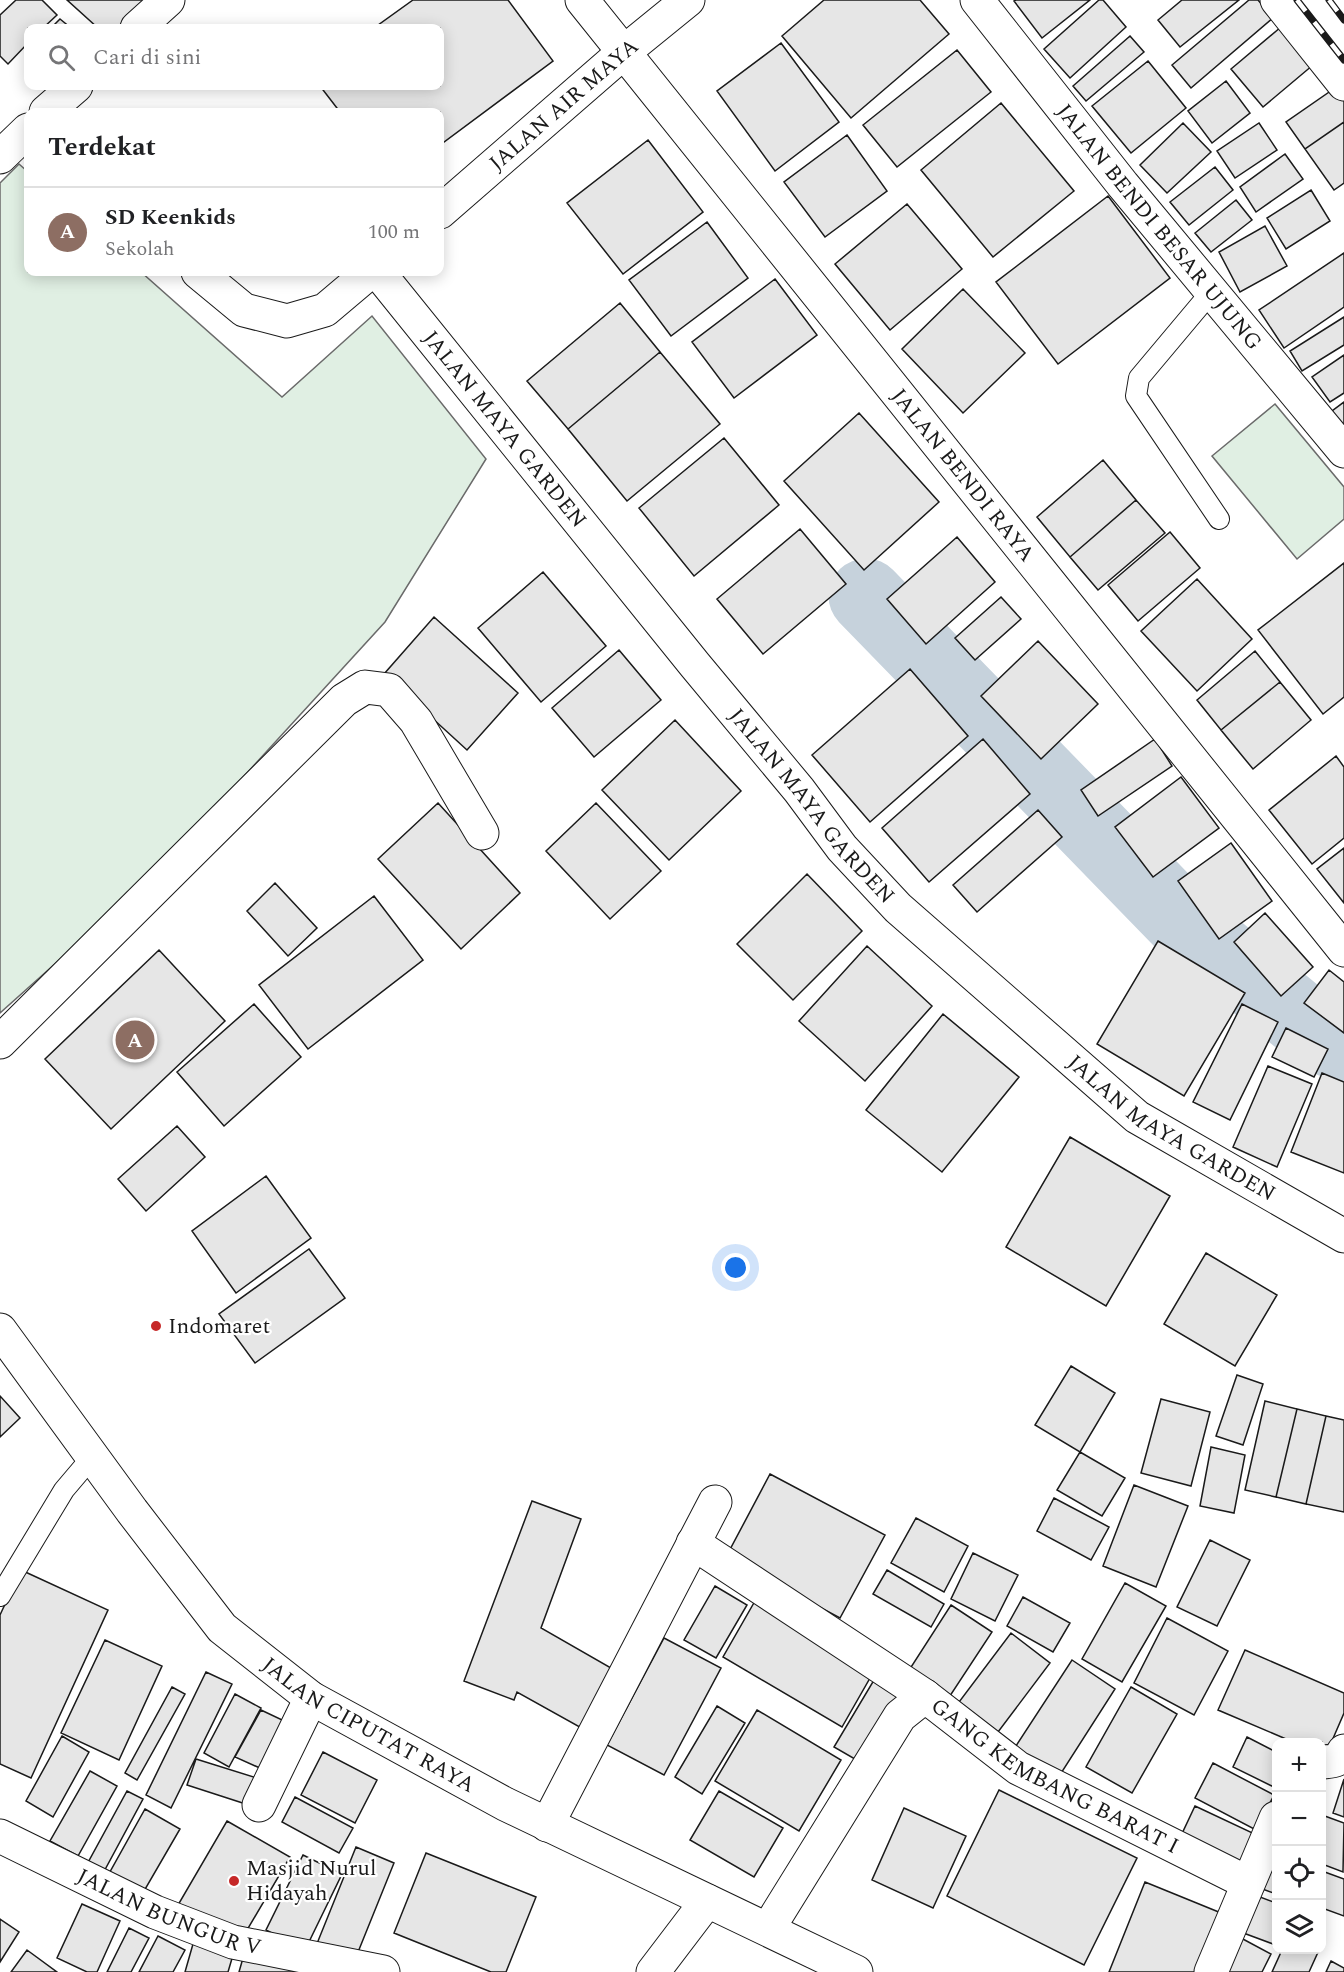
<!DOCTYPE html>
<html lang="id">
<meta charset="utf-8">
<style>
:root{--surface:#fff;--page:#f2f2f2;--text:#202124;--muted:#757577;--line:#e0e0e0;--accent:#111827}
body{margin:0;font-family:Spectral,serif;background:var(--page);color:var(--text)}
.controls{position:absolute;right:18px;bottom:18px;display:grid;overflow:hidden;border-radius:12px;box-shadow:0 3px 15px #0003}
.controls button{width:54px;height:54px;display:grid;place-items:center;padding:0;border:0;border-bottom:2px solid var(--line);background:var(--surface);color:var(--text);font:30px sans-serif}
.you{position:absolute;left:736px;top:1268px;width:21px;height:21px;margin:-15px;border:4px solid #fff;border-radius:50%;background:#1a73e8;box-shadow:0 0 0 9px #1a73e833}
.badge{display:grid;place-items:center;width:39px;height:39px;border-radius:50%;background:var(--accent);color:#fff;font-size:20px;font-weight:700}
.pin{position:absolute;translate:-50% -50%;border:3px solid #fff;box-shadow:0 2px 6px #0006}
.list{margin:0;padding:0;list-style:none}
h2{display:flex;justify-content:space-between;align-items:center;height:78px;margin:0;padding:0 24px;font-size:26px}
h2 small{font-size:20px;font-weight:400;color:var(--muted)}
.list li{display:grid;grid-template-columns:39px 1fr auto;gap:18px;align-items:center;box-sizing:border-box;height:90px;padding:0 24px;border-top:2px solid var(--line)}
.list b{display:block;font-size:22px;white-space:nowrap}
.list p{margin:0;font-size:20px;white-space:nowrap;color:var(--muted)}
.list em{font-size:20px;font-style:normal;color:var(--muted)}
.icon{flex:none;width:33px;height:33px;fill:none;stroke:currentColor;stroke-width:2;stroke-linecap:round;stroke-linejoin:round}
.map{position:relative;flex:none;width:1344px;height:1972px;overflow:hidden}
.search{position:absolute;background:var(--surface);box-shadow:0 3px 15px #0003;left:24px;top:24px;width:420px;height:66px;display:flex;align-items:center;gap:15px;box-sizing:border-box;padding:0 21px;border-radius:12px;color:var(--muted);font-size:22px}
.panel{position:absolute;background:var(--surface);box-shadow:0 3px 15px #0003;left:24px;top:108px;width:420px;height:168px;border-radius:12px}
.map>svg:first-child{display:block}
.green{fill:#e0efe3;stroke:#6a6a6a;stroke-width:1.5}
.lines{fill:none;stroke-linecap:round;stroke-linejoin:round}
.river{stroke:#c6d2dc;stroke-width:75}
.building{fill:#e6e6e6;stroke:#1a1a1a;stroke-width:1.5}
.lane-casing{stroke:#1a1a1a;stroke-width:22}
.street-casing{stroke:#1a1a1a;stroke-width:35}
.secondary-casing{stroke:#1a1a1a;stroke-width:35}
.lane{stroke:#fff;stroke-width:20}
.street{stroke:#fff;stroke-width:33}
.secondary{stroke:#fff;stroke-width:33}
.rail-casing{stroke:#1a1a1a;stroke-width:7}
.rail{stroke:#fff;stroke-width:4.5;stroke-dasharray:14;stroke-linecap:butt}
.poi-dot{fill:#c62828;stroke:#fff;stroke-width:2}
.labels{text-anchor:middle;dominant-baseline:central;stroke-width:4.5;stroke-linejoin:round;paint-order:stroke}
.street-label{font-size:22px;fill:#1a1a1a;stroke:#fff}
.poi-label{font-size:22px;fill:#1a1a1a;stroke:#fff;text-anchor:start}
</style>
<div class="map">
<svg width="1344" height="1972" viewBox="0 0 1344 1972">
<rect width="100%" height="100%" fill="#fff"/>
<path class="green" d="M19,164l9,8v100h113l141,125 90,-81 114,143 -101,163 -235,257 -150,134v-830z
M1275,404l69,83v32l-47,40 -85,-103z"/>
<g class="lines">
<path class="river" d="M866,596l319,328 132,109 27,13"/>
</g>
<path class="building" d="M16,0h26l15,15 -14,13h-15v15l-20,21 -8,-8v-41z
M67,0h79l-26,28h-22z
M413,0h95l45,61 -113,84v-33h-100l-20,-26h120v-58h-66z
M824,0h96l29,34 -98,84 -69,-82z
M1016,0h74l-48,38 -28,-37z
M1099,0h4l23,27 -56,51 -26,-29z
M1182,0h57l-59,47 -22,-27z
M1249,0h9l15,18 -82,70 -19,-23z
M60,19l11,9h-20z
M1281,27l32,38 -50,42 -32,-38z
M1130,36l14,16 -58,49 -13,-15z
M781,43l58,79 -64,49 -58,-80z
M957,50l34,42 -94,75 -34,-42z
M1148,61l38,47 -55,45 -39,-47z
M1226,81l24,32 -38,30 -24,-32z
M1335,88l9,13v21l-39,27 -19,-27z
M1001,103l73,88 -81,66 -72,-87z
M1344,122v61l-10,7 -29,-41z
M1183,123l28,29 -44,41 -27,-28z
M1259,123l18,27 -42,28 -18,-27z
M847,135l40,56 -62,46 -41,-55z
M648,140l55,72 -80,62 -56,-71z
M1285,154l18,25 -47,33 -16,-25z
M1215,167l18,23 -44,35 -19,-23z
M1311,190l19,31 -44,28 -19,-31z
M1108,196l62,82 -112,86 -62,-82z
M1236,200l16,20 -41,32 -16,-19z
M907,204l55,65 -72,61 -55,-66z
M707,222l41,56 -77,58 -42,-56z
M1265,226l22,40 -47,26 -21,-40z
M1344,253v54l-60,41 -25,-38z
M775,279l42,56 -83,63 -42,-56z
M963,289l62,64 -62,60 -61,-64z
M620,303l40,49 -92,77 -41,-48z
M1344,317v28l-42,26 -12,-20z
M660,352l60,72 -93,77 -59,-72z
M1344,355v38l-14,9 -18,-25z
M1344,402v27l-12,-18z
M859,413l80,89 -75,68 -80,-89z
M724,438l55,67 -85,71 -55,-68z
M1103,460l33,40 -66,57 -33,-40z
M1136,500l29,33 -67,57 -28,-33z
M800,529l46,55 -83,70 -46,-55z
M1170,532l30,36 -62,53 -30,-36z
M957,537l38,45 -69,62 -39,-45z
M1344,563v134l-21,17 -65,-84z
M543,572l63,74 -65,56 -63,-74z
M1197,579l55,60 -55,52 -56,-60z
M1001,597l20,22 -46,41 -20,-22z
M434,617l84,76 -51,57 -83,-76z
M1038,641l60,63 -57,55 -60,-63z
M619,650l42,50 -67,57 -42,-49z
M1255,651l25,31 -59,48 -24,-30z
M910,669l58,67 -98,86 -58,-67z
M1280,682l31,38 -58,49 -32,-39z
M675,720l66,71 -72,69 -67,-70z
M983,739l47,55 -101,88 -47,-54z
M1155,739l17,27 -74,50 -17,-26z
M1336,756l8,11v71l-32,26 -43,-54z
M1181,777l38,51 -66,49 -38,-50z
M438,803l82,90 -59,56 -83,-90z
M596,803l65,68 -51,48 -64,-68z
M1038,810l24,27 -85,75 -24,-27z
M1231,843l41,58 -53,38 -41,-58z
M1344,848v55l-27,-34z
M807,874l55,57 -69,69 -56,-56z
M275,883l42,45 -29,28 -41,-45z
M374,896l49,64 -115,89 -49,-64z
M1265,913l48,54 -32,29 -47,-54z
M1158,941l87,52 -61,103 -87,-52z
M867,946l65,60 -67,75 -66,-60z
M159,950l66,71 -114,108 -66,-70z
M1329,970l15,12v51l-40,-30z
M254,1004l47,53 -77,69 -47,-54z
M1242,1004l36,18 -48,98 -37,-18z
M943,1014l76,63 -77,95 -76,-62z
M1286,1028l42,21 -14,28 -42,-20z
M1268,1066l44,18 -35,83 -44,-20z
M1322,1073l22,9v91l-53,-21z
M177,1126l28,31 -59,54 -28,-32z
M1070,1137l100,59 -64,110 -100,-59z
M266,1176l45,62 -75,55 -44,-62z
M309,1249l36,49 -90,65 -36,-49z
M1206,1253l71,42 -42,71 -71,-42z
M1071,1366l44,27 -35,59 -45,-27z
M1237,1375l26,9 -20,61 -27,-9z
M0,1396l20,22 -20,19z
M1161,1399l49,13 -19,74 -50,-13z
M1265,1401l32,8 -21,88 -31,-7z
M1297,1409l29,7 -20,88 -30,-7z
M1326,1416l18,4v92l-38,-8z
M1211,1447l34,8 -11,58 -34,-7z
M1080,1452l45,26 -23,38 -45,-26z
M770,1474l115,61 -45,83 -114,-61z
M1134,1485l54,21 -32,81 -53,-21z
M1054,1498l55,29 -18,33 -54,-29z
M532,1501l49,18 -40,109 77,44 -33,58 -68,-38 -3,8 -50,-19z
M916,1518l52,28 -24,46 -53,-29z
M1210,1540l40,20 -33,66 -40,-19z
M973,1553l45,22 -23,46 -44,-22z
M21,1570l87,40 -77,168 -31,-14v-149z
M887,1570l57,34 -13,23 -58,-33z
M1125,1583l41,23 -44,76 -40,-23z
M715,1586l32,19 -31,53 -32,-18z
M1023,1597l47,26 -17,29 -46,-26z
M755,1601l119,70 -32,56 -119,-70z
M951,1605l41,27 -48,73 -40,-27z
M1167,1618l61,33 -34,64 -60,-32z
M1011,1633l39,30 -55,73 -39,-30z
M664,1638l57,30 -57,107 -57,-30z
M105,1640l57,26 -43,94 -58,-27z
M1245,1650l99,43v20l-19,44 -3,-2v-13h-29l-75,-32z
M1072,1660l43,29 -57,89 -44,-29z
M206,1672l26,12 -61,124 -25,-13z
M874,1680l26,15 -40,67 -26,-15z
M172,1687l13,7 -48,86 -12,-7z
M1131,1687l46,27 -45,79 -46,-26z
M235,1694l26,14 -32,59 -25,-14z
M717,1706l28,17 -43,71 -27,-17z
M261,1710l34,16 -24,47 -36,-16z
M757,1710l84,50 -42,71 -84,-50z
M62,1736l27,16 -36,65 -27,-16z
M1247,1737l29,15v36l-43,-21z
M323,1752l54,28 -22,43 -54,-28z
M196,1759l67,21 -8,27 -68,-22z
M1213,1763l61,32 -18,35 -61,-32z
M90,1771l27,15 -39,70 -28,-15z
M1344,1779v38l-11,-4z
M999,1790l138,68 -53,107 -137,-69z
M127,1791l16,8 -42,78 -16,-9z
M719,1791l64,37 -29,49 -64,-37z
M295,1797l58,31 -14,25 -57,-31z
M1195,1806l64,30 -15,33 -65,-29z
M904,1808l62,28 -33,72 -61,-28z
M145,1809l35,20 -40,69 -34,-19z
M1322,1815l22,8 -1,49 -21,-8z
M227,1821l63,36 -50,85 -62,-37z
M356,1847l38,16 -40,99 -38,-16z
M426,1853l110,44 -30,75h-15l-97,-39z
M303,1855l39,19 -37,76 -39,-20z
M1276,1856v38l-19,-7z
M1322,1871l22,8v37l-22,-8z
M1145,1882l81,33 -23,57h-94z
M1252,1894l24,9v32l-3,9 -35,-13z
M82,1904l38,17 -23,51h-10l-30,-14z
M0,1919l19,13 -19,30z
M129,1928l20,10 -18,34h-24z
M158,1936l27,14 -12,22h-34z
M1241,1938l30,16 -9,18h-39z
M193,1944l40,11 -5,17h-43z
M27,1950l30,22h-46z
M1282,1950h37l-10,22h-37z
M243,1958l56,14h-60z
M1331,1961l13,7v4h-18z"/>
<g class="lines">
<defs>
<path id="lane" d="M1212,291l-73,87 -3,18 83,123
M0,1596l64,-106 28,-33"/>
<g id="street">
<path id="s1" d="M582,0l762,950"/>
<path id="s2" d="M977,0l146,185 221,266"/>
<path d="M1277,0l67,84"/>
<path d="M137,28l31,-28"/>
<path d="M46,112l30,-26"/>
<path d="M0,157l28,-27"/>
<path id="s3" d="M440,212l184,-160 64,-52"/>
<path d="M198,272l46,38 43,11 38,-11 45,-38"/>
<path id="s4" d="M378,272l317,393 104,125 43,58 56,60 239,209 207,119"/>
<path d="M0,1042l344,-342 21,-13 24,3 27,31 66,112"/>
<path d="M693,1543l232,153"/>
<path d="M1322,1762c11,-1 16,0 22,-11"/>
<path d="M259,1805l52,-107"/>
<path d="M547,1825l168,-323"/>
<path id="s5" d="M0,1836l155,76 78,30 150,30"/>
<path id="s6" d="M768,1929l132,-213 25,-20 93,72 230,115"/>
<path d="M653,1972l54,-71"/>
<path d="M1211,1972l65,-154"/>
</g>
<g id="secondary">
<path id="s7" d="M0,1330l132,181 90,117 89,70 194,106 351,168"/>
</g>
</defs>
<use href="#lane" class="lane-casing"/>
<use href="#street" class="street-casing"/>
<use href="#secondary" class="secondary-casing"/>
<use href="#lane" class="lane"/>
<use href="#street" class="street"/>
<use href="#secondary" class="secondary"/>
<defs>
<path id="rail" d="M1297,0l47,60
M1329,0l15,20"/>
</defs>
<use href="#rail" class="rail-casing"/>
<use href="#rail" class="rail"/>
</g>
<g class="poi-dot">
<circle cx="156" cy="1326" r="6"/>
<circle cx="234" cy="1881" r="6"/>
</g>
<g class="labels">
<g class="street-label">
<text stroke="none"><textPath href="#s3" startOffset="164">JALAN AIR MAYA</textPath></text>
<text stroke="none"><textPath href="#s2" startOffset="291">JALAN BENDI BESAR UJUNG</textPath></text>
<text stroke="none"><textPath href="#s4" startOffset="202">JALAN MAYA GARDEN</textPath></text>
<text stroke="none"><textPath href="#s1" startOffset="609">JALAN BENDI RAYA</textPath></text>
<text stroke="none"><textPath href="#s4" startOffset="688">JALAN MAYA GARDEN</textPath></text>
<text stroke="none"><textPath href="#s4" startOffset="1174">JALAN MAYA GARDEN</textPath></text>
<text stroke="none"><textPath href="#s7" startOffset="548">JALAN CIPUTAT RAYA</textPath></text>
<text stroke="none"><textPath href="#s6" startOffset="436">GANG KEMBANG BARAT I</textPath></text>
<text stroke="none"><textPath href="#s5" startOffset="186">JALAN BUNGUR V</textPath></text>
</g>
<g class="poi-label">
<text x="168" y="1326">Indomaret</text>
<text x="246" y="1868">Masjid Nurul<tspan x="246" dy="25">Hidayah</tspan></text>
</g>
</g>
</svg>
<div class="controls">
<button>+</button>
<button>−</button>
<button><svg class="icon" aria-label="locate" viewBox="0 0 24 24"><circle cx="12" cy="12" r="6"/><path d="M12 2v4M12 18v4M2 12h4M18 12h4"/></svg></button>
<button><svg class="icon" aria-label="layers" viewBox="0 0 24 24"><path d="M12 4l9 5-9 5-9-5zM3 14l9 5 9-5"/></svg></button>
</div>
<div class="you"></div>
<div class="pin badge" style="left:135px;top:1040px;background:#8d6e63">A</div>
<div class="search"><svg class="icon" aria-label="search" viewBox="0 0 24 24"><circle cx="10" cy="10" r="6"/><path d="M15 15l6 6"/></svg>Cari di sini</div>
<section class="panel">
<h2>Terdekat<small></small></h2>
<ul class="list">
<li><span class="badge" style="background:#8d6e63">A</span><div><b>SD Keenkids</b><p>Sekolah</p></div><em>100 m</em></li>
</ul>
</section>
</div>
